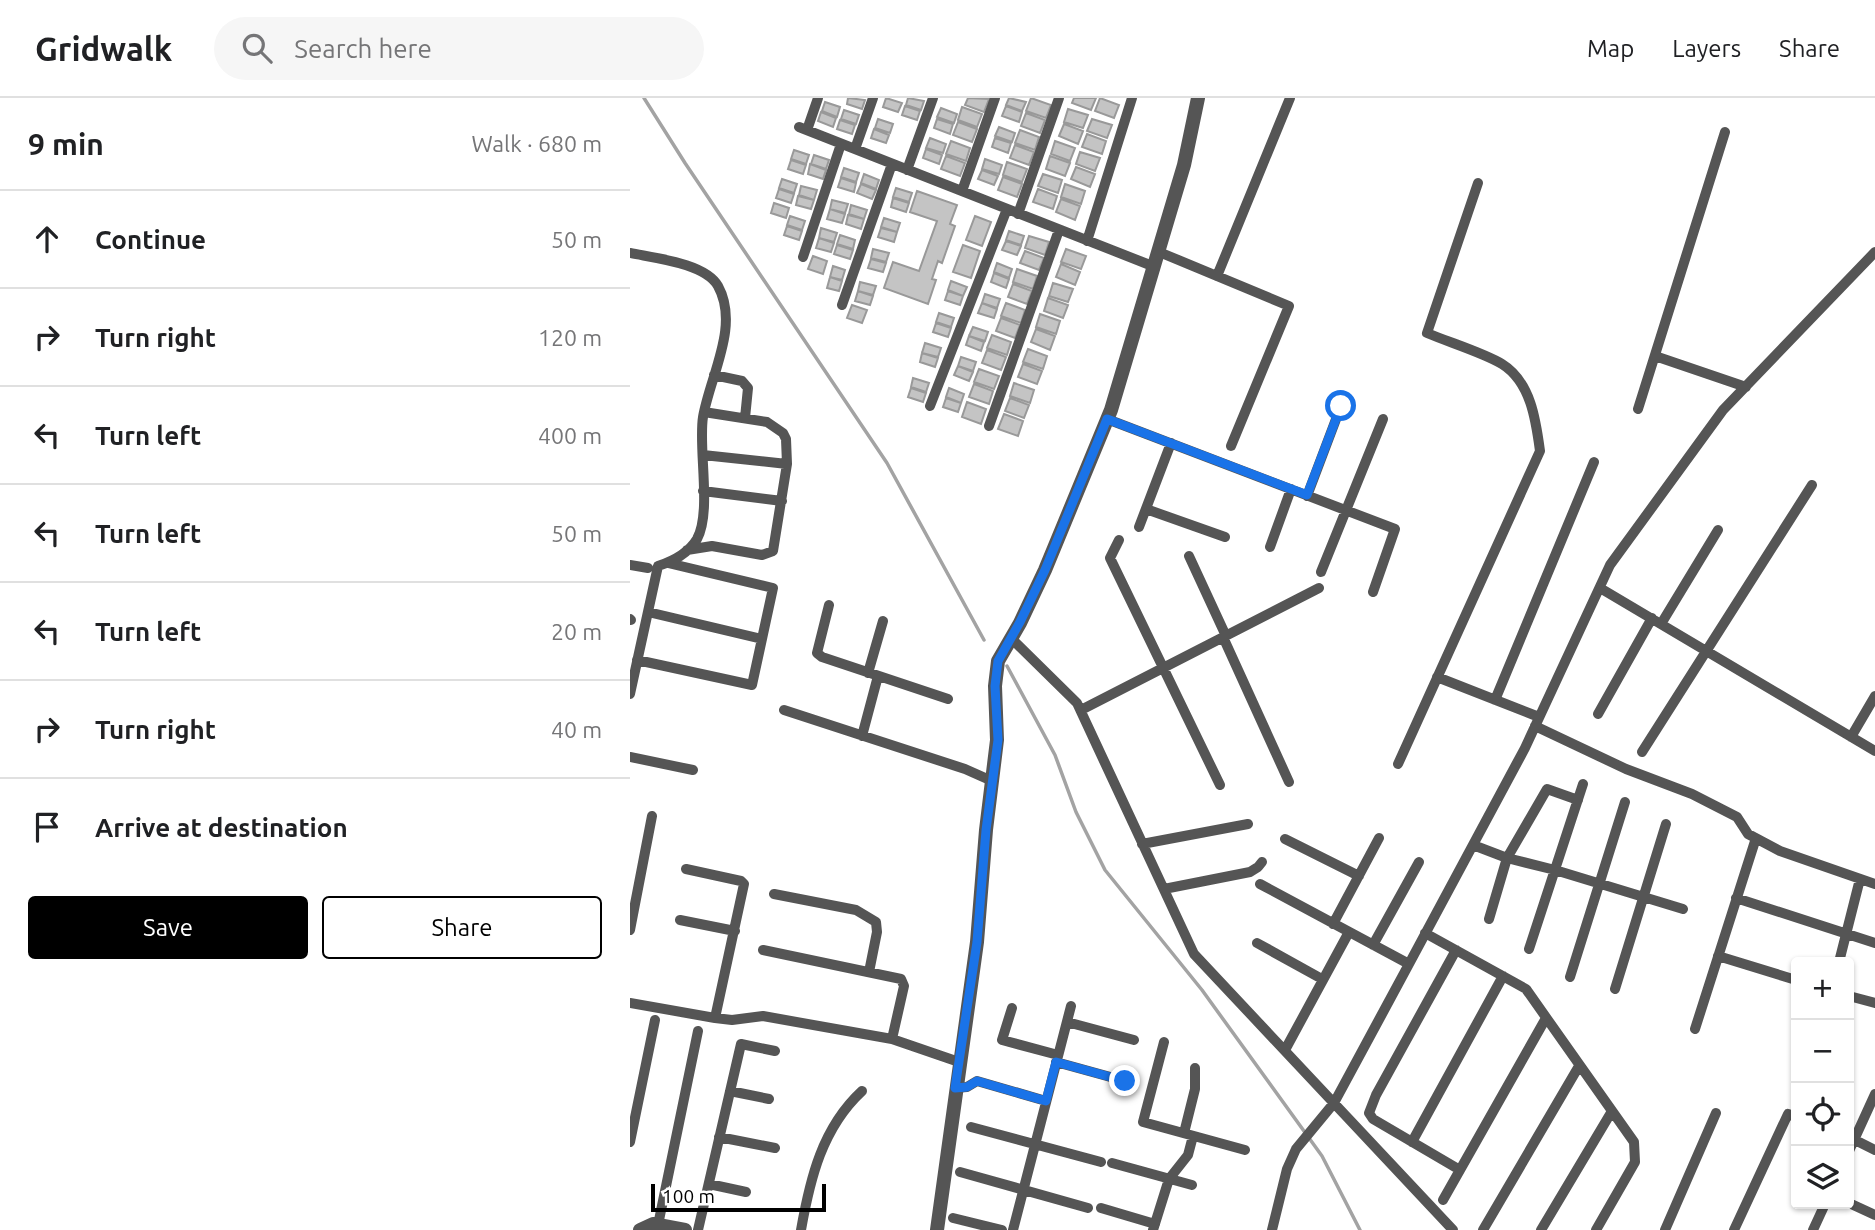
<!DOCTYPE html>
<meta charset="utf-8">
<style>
:root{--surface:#fff;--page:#f6f6f6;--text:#202124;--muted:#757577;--line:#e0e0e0;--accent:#000}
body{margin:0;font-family:Ubuntu,sans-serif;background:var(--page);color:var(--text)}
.controls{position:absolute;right:21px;bottom:21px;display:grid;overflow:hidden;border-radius:7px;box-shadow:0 2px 5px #0004}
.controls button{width:63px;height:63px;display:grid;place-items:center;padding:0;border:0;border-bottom:2px solid var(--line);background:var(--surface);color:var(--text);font:35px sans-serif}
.scale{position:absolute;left:21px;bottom:18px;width:175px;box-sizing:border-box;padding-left:7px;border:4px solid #000;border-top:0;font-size:19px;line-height:24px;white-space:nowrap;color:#000;-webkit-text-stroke:5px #fff;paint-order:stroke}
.stop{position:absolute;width:21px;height:21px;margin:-16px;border:5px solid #1a73e8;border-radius:50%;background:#fff}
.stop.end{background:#1a73e8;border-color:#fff;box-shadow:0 2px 7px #0008}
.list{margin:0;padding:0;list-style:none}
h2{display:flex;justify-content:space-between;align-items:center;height:91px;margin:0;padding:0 28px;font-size:30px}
h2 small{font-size:23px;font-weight:400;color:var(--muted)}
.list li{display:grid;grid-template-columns:46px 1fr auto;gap:21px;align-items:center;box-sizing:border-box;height:98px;padding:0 28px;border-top:2px solid var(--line)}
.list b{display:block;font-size:26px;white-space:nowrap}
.list em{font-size:23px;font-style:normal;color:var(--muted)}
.actions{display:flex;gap:14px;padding:21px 28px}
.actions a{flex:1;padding:16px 0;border:2px solid var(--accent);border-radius:7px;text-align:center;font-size:24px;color:var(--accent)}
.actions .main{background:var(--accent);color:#fff}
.icon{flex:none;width:38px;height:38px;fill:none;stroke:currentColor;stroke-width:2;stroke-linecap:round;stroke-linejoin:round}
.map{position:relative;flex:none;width:1245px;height:1132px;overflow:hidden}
header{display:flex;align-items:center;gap:42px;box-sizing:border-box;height:98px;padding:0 35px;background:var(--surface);border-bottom:2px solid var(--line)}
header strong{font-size:33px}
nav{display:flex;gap:38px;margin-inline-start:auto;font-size:24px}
.search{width:490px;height:63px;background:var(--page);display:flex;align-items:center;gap:18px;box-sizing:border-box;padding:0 24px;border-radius:38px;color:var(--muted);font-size:26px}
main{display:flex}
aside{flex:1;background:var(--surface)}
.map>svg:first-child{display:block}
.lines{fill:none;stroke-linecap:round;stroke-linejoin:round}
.stream{stroke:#a3a3a3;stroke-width:3.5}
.building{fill:#c4c4c4;stroke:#999;stroke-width:2}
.minor{stroke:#555;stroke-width:10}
.tertiary{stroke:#555;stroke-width:14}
.route{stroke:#1a73e8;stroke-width:9}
</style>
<header>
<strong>Gridwalk</strong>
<div class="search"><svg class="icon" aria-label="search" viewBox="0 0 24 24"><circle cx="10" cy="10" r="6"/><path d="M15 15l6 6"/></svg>Search here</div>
<nav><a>Map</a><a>Layers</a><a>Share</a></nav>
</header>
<main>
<aside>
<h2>9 min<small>Walk · 680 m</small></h2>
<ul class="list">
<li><svg class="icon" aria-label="ahead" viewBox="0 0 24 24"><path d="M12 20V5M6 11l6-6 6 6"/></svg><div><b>Continue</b></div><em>50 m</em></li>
<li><svg class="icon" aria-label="right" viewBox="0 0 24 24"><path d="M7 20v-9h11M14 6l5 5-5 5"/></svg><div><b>Turn right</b></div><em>120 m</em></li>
<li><svg class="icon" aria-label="left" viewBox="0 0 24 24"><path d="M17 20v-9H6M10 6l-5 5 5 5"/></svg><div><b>Turn left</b></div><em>400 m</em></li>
<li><svg class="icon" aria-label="left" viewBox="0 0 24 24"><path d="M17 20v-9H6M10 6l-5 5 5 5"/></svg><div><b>Turn left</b></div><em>50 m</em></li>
<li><svg class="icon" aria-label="left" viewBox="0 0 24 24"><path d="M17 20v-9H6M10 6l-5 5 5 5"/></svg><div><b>Turn left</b></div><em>20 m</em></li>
<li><svg class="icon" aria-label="right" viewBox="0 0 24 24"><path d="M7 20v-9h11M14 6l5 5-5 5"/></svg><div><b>Turn right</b></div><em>40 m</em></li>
<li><svg class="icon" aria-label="arrive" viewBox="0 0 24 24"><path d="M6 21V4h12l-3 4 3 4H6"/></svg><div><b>Arrive at destination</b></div></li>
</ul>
<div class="actions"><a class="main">Save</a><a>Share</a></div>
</aside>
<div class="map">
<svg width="1245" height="1132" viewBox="0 0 1245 1132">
<rect width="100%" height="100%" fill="#fff"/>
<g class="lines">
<path class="stream" d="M14,0l41,65 202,300 97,177
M377,568l48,89 21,57 29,58 97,120 120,166 38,74"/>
</g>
<path class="building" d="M218,0l17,2 -3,9 -15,-5z
M256,0l16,5 -4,9 -15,-5z
M278,0l16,3 -3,9 -15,-5z
M338,0l21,1 -5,13 -19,-7z
M379,0l17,4 -4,9 -16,-6z
M401,0l20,7 -5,13 -20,-7z
M444,0h22l-5,12 -19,-7z
M470,0l19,7 -5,13 -19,-7z
M195,4l15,5 -3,10 -15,-6z
M275,8l15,5 -3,9 -15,-5z
M376,8l16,6 -3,10 -17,-6z
M332,9l20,7 -5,13 -19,-7z
M311,10l16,6 -3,9 -17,-6z
M438,11l20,6 -5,13 -19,-6z
M214,12l15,5 -3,9 -15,-5z
M191,14l15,6 -3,9 -15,-6z
M396,15l19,7 -5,13 -19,-7z
M248,21l15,5 -3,9 -15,-5z
M307,21l16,5 -3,10 -16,-6z
M462,21l20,6 -5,13 -20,-7z
M210,22l15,5 -3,9 -15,-5z
M328,24l19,7 -5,13 -19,-7z
M434,26l19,7 -5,13 -19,-8z
M369,29l16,6 -3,9 -17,-6z
M244,31l15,6 -3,8 -15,-5z
M390,32l19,7 -4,13 -20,-7z
M457,36l19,7 -4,13 -20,-7z
M300,40l16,6 -3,9 -17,-5z
M365,40l16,5 -3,10 -16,-6z
M321,43l19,7 -4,13 -20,-7z
M425,43l20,7 -5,13 -19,-7z
M385,47l19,7 -5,13 -19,-7z
M296,51l16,6 -3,9 -16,-6z
M164,52l15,5 -3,9 -15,-5z
M450,54l20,6 -5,13 -19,-7z
M184,57l15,5 -3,9 -15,-5z
M316,58l19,7 -5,13 -19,-7z
M420,58l20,7 -5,13 -19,-7z
M355,61l17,6 -3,9 -17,-5z
M161,62l15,5 -3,9 -15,-5z
M377,64l20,7 -5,13 -19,-7z
M180,66l16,6 -3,9 -15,-5z
M446,69l19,7 -5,13 -19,-8z
M214,70l15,5 -3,9 -15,-5z
M352,72l16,6 -4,9 -16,-6z
M234,76l15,6 -3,9 -15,-6z
M413,76l19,6 -4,13 -20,-7z
M373,79l19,7 -5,13 -19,-7z
M211,80l15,5 -2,9 -16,-5z
M152,81l15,5 -3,9 -15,-5z
M231,86l15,6 -4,9 -15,-6z
M435,86l20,7 -4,13 -20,-7z
M171,88l16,4 -3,10 -15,-5z
M266,90l16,5 -3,9 -16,-5z
M149,91l15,5 -3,9 -15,-5z
M408,91l19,7 -4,13 -20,-7z
M287,93l40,14 -7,19 5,2 -13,37 -4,-2 -6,18 4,1 -8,24 -44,-16 9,-26 26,9 18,-50 -27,-9z
M168,98l16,4 -3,9 -15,-4z
M263,100l16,5 -3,9 -15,-5z
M431,101l19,7 -5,14 -19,-8z
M202,102l16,4 -3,9 -15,-4z
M144,105l15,5 -3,10 -15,-5z
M221,107l16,5 -3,9 -15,-5z
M200,111l15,5 -3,9 -15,-4z
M218,117l16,4 -3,10 -15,-5z
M160,118l15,5 -3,9 -15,-5z
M345,118l16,6 -9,24 -16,-6z
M254,120l16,5 -3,9 -16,-5z
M157,128l15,5 -3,9 -15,-5z
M191,130l16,5 -3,9 -15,-4z
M251,130l16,4 -3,10 -16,-5z
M379,133l15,5 -3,9 -15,-5z
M210,137l15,5 -2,9 -16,-5z
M399,138l20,6 -4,13 -20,-7z
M189,140l15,5 -3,9 -15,-4z
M376,143l15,5 -4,9 -15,-5z
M207,147l16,5 -3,9 -16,-5z
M333,147l17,6 -9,27 -18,-6z
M243,151l16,4 -3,9 -15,-4z
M436,151l20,7 -5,13 -20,-7z
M395,153l19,7 -5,12 -19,-7z
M183,158l14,5 -4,13 -15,-5z
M241,161l15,4 -3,9 -15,-4z
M367,165l15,6 -3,9 -15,-6z
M431,166l19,8 -5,13 -19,-8z
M203,168l12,4 -3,10 -12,-3z
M387,171l20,7 -4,13 -20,-7z
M364,175l15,6 -3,9 -15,-6z
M200,179l12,4 -3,10 -12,-3z
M321,183l16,6 -4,9 -15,-6z
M230,184l16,4 -3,9 -15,-4z
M423,185l20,6 -5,13 -19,-6z
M383,186l19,7 -5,13 -19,-7z
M228,193l15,5 -3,9 -15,-4z
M318,193l15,5 -3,9 -15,-5z
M355,196l15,5 -3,9 -15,-5z
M418,200l20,7 -5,13 -19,-7z
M352,205l15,6 -3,9 -16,-5z
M376,205l19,7 -4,13 -20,-7z
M222,207l15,5 -5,13 -15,-5z
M309,215l15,5 -3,9 -15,-5z
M410,216l20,7 -4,13 -20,-7z
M371,220l19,7 -5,13 -19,-7z
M306,225l15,5 -3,9 -15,-5z
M343,229l15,5 -3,9 -16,-5z
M406,231l19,7 -5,14 -19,-8z
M362,237l19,7 -4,13 -20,-7z
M339,238l15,6 -3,9 -15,-6z
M295,245l16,5 -3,9 -16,-4z
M398,251l19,7 -4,13 -20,-7z
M357,252l19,7 -5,13 -19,-7z
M292,255l16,5 -3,9 -15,-5z
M331,259l15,5 -3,9 -15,-5z
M393,266l19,7 -5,13 -19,-7z
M328,268l15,6 -4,9 -15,-6z
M349,271l20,7 -5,13 -20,-7z
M283,280l16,5 -3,9 -15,-5z
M384,285l20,7 -4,13 -20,-7z
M344,286l19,7 -4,13 -20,-7z
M281,290l15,5 -3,9 -15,-5z
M319,290l15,6 -3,9 -15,-6z
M316,300l15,5 -3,9 -15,-5z
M380,300l19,7 -5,13 -19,-7z
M337,304l19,7 -5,15 -19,-7z
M374,316l19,7 -5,15 -20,-7z"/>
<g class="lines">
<path class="minor" d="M169,29l356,140
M177,32l11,-32
M225,51l18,-51
M277,72l26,-72
M332,93l33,-93
M388,116l41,-116
M457,143l45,-143
M529,154l130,54 -58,140
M0,155c24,5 75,10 88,33 22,40 -8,90 -15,131 -5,31 9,95 -6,122 -9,15 -24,22 -39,27l-28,128
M173,159l38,-113
M587,178l73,-178
M212,207l50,-141
M1025,258l91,31
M84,277l28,6 6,7 -3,30
M300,308l77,-197
M1008,311l87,-277
M477,321l288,110 -22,63
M359,328l70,-196
M73,357l84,9
M73,393l79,10
M677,398l34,-90
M516,411l79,28
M509,429l32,-84
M489,442l-9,18 110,227
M640,449l21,-58
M57,452l25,-4 50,9 11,-4 14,-87 -1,-25 -3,-6 -16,-11 -63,-10
M559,458l37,80
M0,467l18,3
M691,474l62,-153
M970,490l275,163
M199,507l-12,48 5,4 126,42
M18,514l114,27
M0,521l1,1
M1031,526l57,-94
M593,539l66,145
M381,540l66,65 117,251 259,276
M7,562l115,25 21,-97 -105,-25
M238,575l15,-52
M807,579l102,40
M865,602l99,-238
M154,612l181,59 27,12
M451,612l238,-122
M968,616l54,-96
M905,628l91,43 66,25 45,23 11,17 32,17 95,33
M232,638l16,-60
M1221,639l24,-41
M1012,654l170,-267
M0,659l63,13
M768,666l142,-313c-4,-30 -9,-69 -38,-87 -18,-11 -54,-22 -75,-31l51,-150
M655,741l74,37
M512,746l106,-20
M843,747l34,13 48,12 128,39
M56,771l55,12 3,3 -29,134
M630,786l149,80
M534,791l86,-17 8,-5 4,-5
M144,796l82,16 20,12 1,10 -8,40
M1106,800l139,45
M859,821l18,-61 40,-69 31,11
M50,822l55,11
M703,826l46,-86
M0,832l22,-114
M795,835l101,56 108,153 1,20 -39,68
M627,845l65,36
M743,847l46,-83
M899,851l54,-165
M133,852l138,29 3,7 -12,53
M826,852l-80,145 -7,18 4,6 87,51
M1088,858l78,24
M1209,864l21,-83
M940,879l55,-175
M985,891l51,-165
M1219,898l26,7
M0,905l85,15 17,2 31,-4 129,23 67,23
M382,910l-10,32 56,15
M437,924l67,18
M1065,931l61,-191
M534,944l-21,80 102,28
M655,952l64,-118
M426,964l69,19
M325,990l12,-1 10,-6 69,20
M100,993l39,8
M341,1029l130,35
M554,1035l11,-44v-21
M89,1039l56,11
M1219,1039l26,13
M0,1044l25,-122
M782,1044l91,-166
M1219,1053l26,-57
M482,1065l80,22
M330,1074l128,36
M79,1086l37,8
M813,1102l103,-182
M1219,1105l26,12
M471,1110l54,16
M323,1120l49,12
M28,1127l40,-194
M68,1132l43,-186 34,7
M171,1132c9,-51 21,-102 61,-139
M383,1132l58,-224
M523,1132l16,-51 19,-24 5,-19
M642,1132l15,-61 9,-20 38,-46 75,-139 116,-216 85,-183 113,-155 152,-158
M853,1132l96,-164
M911,1132l71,-119
M1035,1132l51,-117
M1104,1132l54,-116 8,3
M1183,1132l12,-26"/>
<path class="tertiary" d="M10,1132l13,-6 32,6
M307,1132l40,-288 9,-112 11,-90 -2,-54 3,-25 22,-38 25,-53 66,-160 73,-245 14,-67"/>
</g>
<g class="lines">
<path class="route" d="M495,983l-69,-19 -10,39 -69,-20 -10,6 -12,1 22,-146 9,-112 12,-90 -3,-54 3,-25 22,-39 25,-52 62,-151 200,76 34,-89"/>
</g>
</svg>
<div class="controls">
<button>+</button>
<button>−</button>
<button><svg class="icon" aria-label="locate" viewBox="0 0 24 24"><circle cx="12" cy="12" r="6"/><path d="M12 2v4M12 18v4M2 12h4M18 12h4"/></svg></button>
<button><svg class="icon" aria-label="layers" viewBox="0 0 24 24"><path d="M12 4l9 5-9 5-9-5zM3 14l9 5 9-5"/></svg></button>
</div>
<div class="scale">100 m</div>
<div class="stop" style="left:711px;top:308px"></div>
<div class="stop end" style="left:495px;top:983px"></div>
</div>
</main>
